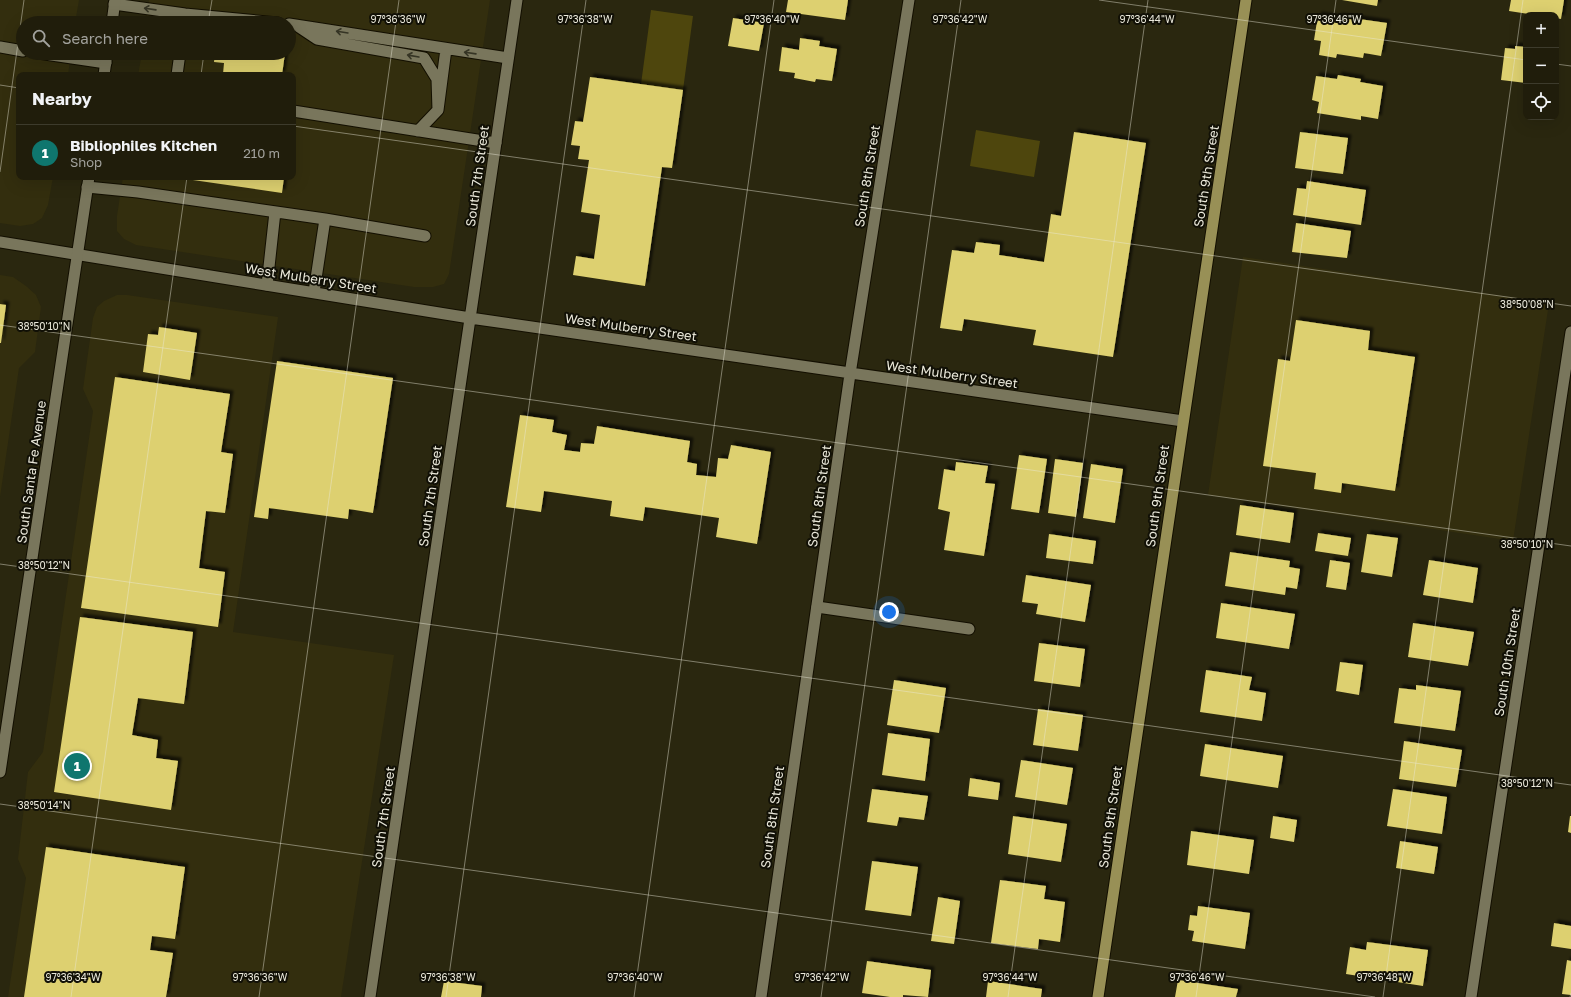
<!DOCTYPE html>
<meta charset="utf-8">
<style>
:root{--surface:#201d0b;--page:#282614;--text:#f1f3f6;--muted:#a2a29d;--line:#3d3b2c;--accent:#0f766e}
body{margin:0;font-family:"Golos Text",sans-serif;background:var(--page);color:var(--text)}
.controls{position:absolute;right:12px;top:12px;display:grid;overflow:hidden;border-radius:8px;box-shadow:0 4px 16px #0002}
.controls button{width:36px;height:36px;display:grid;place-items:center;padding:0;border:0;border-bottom:1px solid var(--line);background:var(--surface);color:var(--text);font:20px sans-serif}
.you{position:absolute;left:889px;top:612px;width:14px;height:14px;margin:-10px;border:3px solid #fff;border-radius:50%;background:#1a73e8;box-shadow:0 0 0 6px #1a73e833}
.badge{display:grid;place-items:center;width:26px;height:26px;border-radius:50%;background:var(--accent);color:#fff;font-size:13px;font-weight:700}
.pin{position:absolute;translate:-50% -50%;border:2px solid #fff;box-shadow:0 1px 4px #0006}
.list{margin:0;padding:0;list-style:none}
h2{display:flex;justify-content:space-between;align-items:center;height:52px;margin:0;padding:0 16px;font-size:17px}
h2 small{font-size:13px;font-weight:400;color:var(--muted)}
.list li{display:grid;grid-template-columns:26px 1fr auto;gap:12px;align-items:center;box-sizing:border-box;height:56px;padding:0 16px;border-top:1px solid var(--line)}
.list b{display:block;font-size:15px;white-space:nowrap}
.list p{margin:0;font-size:13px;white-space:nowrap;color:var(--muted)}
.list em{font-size:13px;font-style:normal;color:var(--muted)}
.icon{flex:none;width:22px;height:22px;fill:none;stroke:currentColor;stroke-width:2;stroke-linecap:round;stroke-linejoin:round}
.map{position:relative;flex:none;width:1571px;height:997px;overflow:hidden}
.search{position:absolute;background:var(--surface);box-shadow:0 4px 16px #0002;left:16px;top:16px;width:280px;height:44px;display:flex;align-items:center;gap:10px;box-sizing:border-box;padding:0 14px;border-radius:22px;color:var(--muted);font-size:15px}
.panel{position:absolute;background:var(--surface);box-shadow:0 4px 16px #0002;left:16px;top:72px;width:280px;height:108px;border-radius:8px}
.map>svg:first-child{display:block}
.built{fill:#332e0e}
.green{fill:#4e460d}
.building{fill:#ddd06f;filter:url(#shadow)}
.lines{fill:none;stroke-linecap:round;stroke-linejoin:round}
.service-casing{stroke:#130f00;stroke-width:13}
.minor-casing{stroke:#130f00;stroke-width:13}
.secondary-casing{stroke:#130f00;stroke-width:13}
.primary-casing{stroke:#130f00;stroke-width:13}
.service{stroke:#79765c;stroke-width:11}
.minor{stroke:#79765c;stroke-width:11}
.secondary{stroke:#79765c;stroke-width:11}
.primary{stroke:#989056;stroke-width:11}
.oneway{stroke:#353424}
.ticks{fill:none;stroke:#eae8da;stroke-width:1;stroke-opacity:0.45}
.labels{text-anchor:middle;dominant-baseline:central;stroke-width:4;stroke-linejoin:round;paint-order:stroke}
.street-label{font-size:13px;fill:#eae8da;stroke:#111006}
.ticks-label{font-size:10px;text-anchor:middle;fill:#eae8da;stroke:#111006;stroke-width:4;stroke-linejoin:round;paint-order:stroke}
</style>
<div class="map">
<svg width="1571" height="997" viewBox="0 0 1571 997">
<defs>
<filter id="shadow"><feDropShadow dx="3.5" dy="-3.5" stdDeviation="1" flood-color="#0009"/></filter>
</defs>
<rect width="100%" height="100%" fill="#2a270f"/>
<path class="built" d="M0,0h79l-4,23h-52v30h48l-3,22h-49v102h34l-5,28 -6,13 -9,6 -13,2 -20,-3z
M149,0h341l-41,274 -5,10 -11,3h-19l-278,-42 -12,-6 -7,-8v-15l6,-39h170v-102h-155l4,-22h147v-30h-143z
M1243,257l306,46 -36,238 -305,-46z
M0,275l13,2 13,9 10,9 5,12 -6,45 -16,16 -19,129z
M117,295h10l151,22 -45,315 161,23 -53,342h-333l18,-119 -8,-19 10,-87 15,-20 50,-341 -10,-22 10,-71 4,-11 7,-6z"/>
<path class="green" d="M651,10l42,6 -10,74 -42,-6z
M976,130l64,11 -6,36 -64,-11z"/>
<path class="building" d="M788,0h60l-3,20 -59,-8z
M1342,0h36l-1,6z
M1511,0h53l-3,19 -5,-1v-3h-21l-26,-4z
M1318,15l20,3v-2l49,7 -6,33 -17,-3 -1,5 -26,-4 -1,4 -17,-3 2,-14 -7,-1z
M733,18l31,5 -5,28 -31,-5z
M800,38l20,3 -1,5 18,3 -5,32 -16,-2 -1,3 -21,-4 1,-5 -16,-2 3,-24 17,3z
M1515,46l11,1v36l-25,-3 4,-32 10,1z
M215,53h70l-3,22 -59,-1 1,-11 -10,-1z
M1338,75l23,4 -1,3 23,4 -5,33 -17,-3v4l-44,-7 2,-11 -7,-2 4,-24 21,3z
M590,77l93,13 -11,78 -10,-1 -17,119 -72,-11 3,-19 18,3 6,-44 -19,-3 8,-52 -11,-1 2,-13 -9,-1 4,-24 8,1z
M1074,132l72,11 -33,214 -80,-12 3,-15 -72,-11 -2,12 -22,-3 12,-78 22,3 2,-11 24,3 -1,10 45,7 7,-48 10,2z
M1300,132l48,6 -5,36 -48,-6z
M172,177h112l-2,16z
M1307,181l59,9 -5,35 -68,-10 4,-27 9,1z
M1296,223l55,8 -4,27 -55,-6z
M0,304l6,1 -5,38h-1z
M1296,320l74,11 -2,19 47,7 -20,134 -53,-8 -1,10 -27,-4 2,-16 -53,-7 15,-107 12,2z
M159,327l38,6 -7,47 -47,-8 5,-38 10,1z
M277,361l116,17 -20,135 -24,-4 -1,10 -79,-11 -1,11 -14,-2z
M115,377l115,17 -9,58 12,2 -8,59 -19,-2 -7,57 26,4 -7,55 -137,-19z
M520,415l34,5 -2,12 15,3 -3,15 16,2 1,-9 13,1 3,-18 93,15 -3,21 10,2 -1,11 20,2 2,-19 10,1 3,-14 40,7 -14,92 -41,-7 3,-19 -74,-11 -2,14 -33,-5 2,-15 -68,-10 -3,21 -35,-5z
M1019,455l28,4 -8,54 -28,-4z
M1055,459l28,4 -7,54 -28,-4z
M956,462l32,4 -3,17 10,1 -11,72 -40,-6 6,-38 -12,-3 6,-40 11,2z
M1091,464l32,5 -8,54 -32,-5z
M1240,505l54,8 -4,30 -54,-8z
M1318,533l33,5 -3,18 -33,-5z
M1049,534l47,7 -3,23 -47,-6z
M1367,534l31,4 -6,39 -31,-5z
M1230,552l60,9 -1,6 11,2 -3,20 -11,-2 -1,8 -60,-9z
M1330,560l20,3 -4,27 -20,-3z
M1429,560l49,8 -5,35 -50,-8z
M1026,575l65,10 -6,37 -49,-8 2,-10 -16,-2z
M1221,603l74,11 -6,35 -73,-11z
M80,617l113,15 -9,72 -46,-6 -6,37 26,5 -2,18 22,3 -7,49 -117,-18z
M1413,623l61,9 -6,34 -60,-9z
M1039,643l46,6 -5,38 -46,-6z
M1340,662l23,3 -4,30 -23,-4z
M1206,670l46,7 -3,13 17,3 -4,28 -62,-9z
M894,680l52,8 -7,45 -52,-8z
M1416,685l45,6 -6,40 -61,-8 5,-35 17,2z
M1038,709l45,6 -5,36 -45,-6z
M888,733l42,6 -5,42 -43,-6z
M1404,741l58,9 -6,37 -57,-8z
M1205,744l78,12 -5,32 -78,-12z
M1021,760l52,8 -6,37 -52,-8z
M970,778l30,5 -2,17 -30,-4z
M872,789l56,7 -4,24 -25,-3 -2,9 -30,-4z
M1393,789l54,8 -5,37 -55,-8z
M1013,816l54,8 -6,38 -53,-8z
M1273,816l24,4 -3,22 -24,-4z
M1570,816h1v17l-3,-1z
M1191,831l63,9 -5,34 -62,-9z
M1400,841l38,6 -4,27 -38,-6z
M46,847l139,20 -10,72 -23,-3 -2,14 23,3 -7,44h-142z
M872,861l46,6 -7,49 -46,-6z
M1000,880l46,6 -2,13 21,3 -5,40 -21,-3 -1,10 -47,-6z
M938,897l22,4 -6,43 -23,-3z
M1198,906l52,7 -5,36 -53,-8 2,-10 -6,-1 2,-15 7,1z
M1554,923l17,3v23l-20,-3z
M1367,942l61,8 -5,36 -77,-12 4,-27 16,3z
M1567,960l4,1v34l-9,-1z
M867,961l64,9 -3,27 -25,-2v2h-13l-28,-4z
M1178,980l60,9 -2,8h-61z
M444,981l38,5 -1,11h-40z
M988,981l54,8 -1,8h-55z"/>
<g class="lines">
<defs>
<path id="service" d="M114,4l71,10 93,9
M289,24l219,34
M299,27l18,12 107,19 13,21 1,31
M0,47l23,4
M38,53l68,10
M177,75l3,-22
M293,111l203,32
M418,131l20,-21 8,-61
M87,187l51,5 187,27 -11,73
M325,219l100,17
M267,285l8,-73
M817,607l152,22"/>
<path id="minor" d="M0,242l470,76 713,103
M370,997l147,-997
M761,997l89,-623 59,-374
M1471,997l100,-665"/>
<path id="secondary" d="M112,23l3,-23
M104,75l3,-22
M0,772l89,-595"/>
<path id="primary" d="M1098,997l148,-997"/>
</defs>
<use href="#service" class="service-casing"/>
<use href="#minor" class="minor-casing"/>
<use href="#secondary" class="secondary-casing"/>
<use href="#primary" class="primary-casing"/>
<use href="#service" class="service"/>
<use href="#minor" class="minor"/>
<use href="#secondary" class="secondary"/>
<use href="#primary" class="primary"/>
</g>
<defs><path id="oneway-shaft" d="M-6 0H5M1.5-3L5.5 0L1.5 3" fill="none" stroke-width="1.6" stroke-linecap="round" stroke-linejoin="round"/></defs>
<g class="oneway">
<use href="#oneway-shaft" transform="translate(150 9) rotate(-172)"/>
<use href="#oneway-shaft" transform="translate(342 32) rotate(-171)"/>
<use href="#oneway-shaft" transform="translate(470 53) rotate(-172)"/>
<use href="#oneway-shaft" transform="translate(413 56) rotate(-170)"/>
</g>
<path class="ticks" d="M1099,0l427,60M208,23l4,-23M1556,64l15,2M201,75l3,-22M0,85l19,3M293,126l1278,180M0,172l24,-172M0,325l1571,221M0,564l1571,221M0,804l1375,193M71,997l116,-820M259,997l140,-997M446,997l140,-997M634,997l140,-997M821,997l140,-997M1008,997l140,-997M1196,997l140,-997M1383,997l140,-997M1570,997l1,-4"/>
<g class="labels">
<g class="street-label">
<text transform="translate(477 176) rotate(-82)">South 7th Street</text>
<text transform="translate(867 176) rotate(-81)">South 8th Street</text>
<text transform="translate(1206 176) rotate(-81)">South 9th Street</text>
<text transform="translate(311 278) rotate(9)">West Mulberry Street</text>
<text transform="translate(631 327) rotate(8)">West Mulberry Street</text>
<text transform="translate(952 374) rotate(8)">West Mulberry Street</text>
<text transform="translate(31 472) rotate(-82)">South Santa Fe Avenue</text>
<text transform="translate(430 496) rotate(-82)">South 7th Street</text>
<text transform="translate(819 496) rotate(-82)">South 8th Street</text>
<text transform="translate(1157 496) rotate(-82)">South 9th Street</text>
<text transform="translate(1507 662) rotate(-81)">South 10th Street</text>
<text transform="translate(383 817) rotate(-82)">South 7th Street</text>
<text transform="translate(772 817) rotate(-82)">South 8th Street</text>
<text transform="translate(1110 817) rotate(-82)">South 9th Street</text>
</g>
</g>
<g class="ticks-label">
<text x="398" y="23">97°36'36"W</text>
<text x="585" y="23">97°36'38"W</text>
<text x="772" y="23">97°36'40"W</text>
<text x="960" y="23">97°36'42"W</text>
<text x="1147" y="23">97°36'44"W</text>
<text x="1334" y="23">97°36'46"W</text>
<text x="1527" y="308">38°50'08"N</text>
<text x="44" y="330">38°50'10"N</text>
<text x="1527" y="548">38°50'10"N</text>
<text x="44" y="569">38°50'12"N</text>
<text x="1527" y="787">38°50'12"N</text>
<text x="44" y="809">38°50'14"N</text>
<text x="73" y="981">97°36'34"W</text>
<text x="260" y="981">97°36'36"W</text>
<text x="448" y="981">97°36'38"W</text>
<text x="635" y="981">97°36'40"W</text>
<text x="822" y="981">97°36'42"W</text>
<text x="1010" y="981">97°36'44"W</text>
<text x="1197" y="981">97°36'46"W</text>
<text x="1384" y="981">97°36'48"W</text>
</g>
</svg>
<div class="controls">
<button>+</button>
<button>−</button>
<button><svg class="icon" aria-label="locate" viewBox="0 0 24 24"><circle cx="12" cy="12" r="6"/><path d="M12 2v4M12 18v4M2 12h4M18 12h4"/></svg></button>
</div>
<div class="you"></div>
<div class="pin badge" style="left:77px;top:766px">1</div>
<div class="search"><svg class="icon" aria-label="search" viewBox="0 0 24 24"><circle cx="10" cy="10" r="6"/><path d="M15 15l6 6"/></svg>Search here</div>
<section class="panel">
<h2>Nearby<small></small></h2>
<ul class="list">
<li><span class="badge">1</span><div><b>Bibliophiles Kitchen</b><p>Shop</p></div><em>210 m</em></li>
</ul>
</section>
</div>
